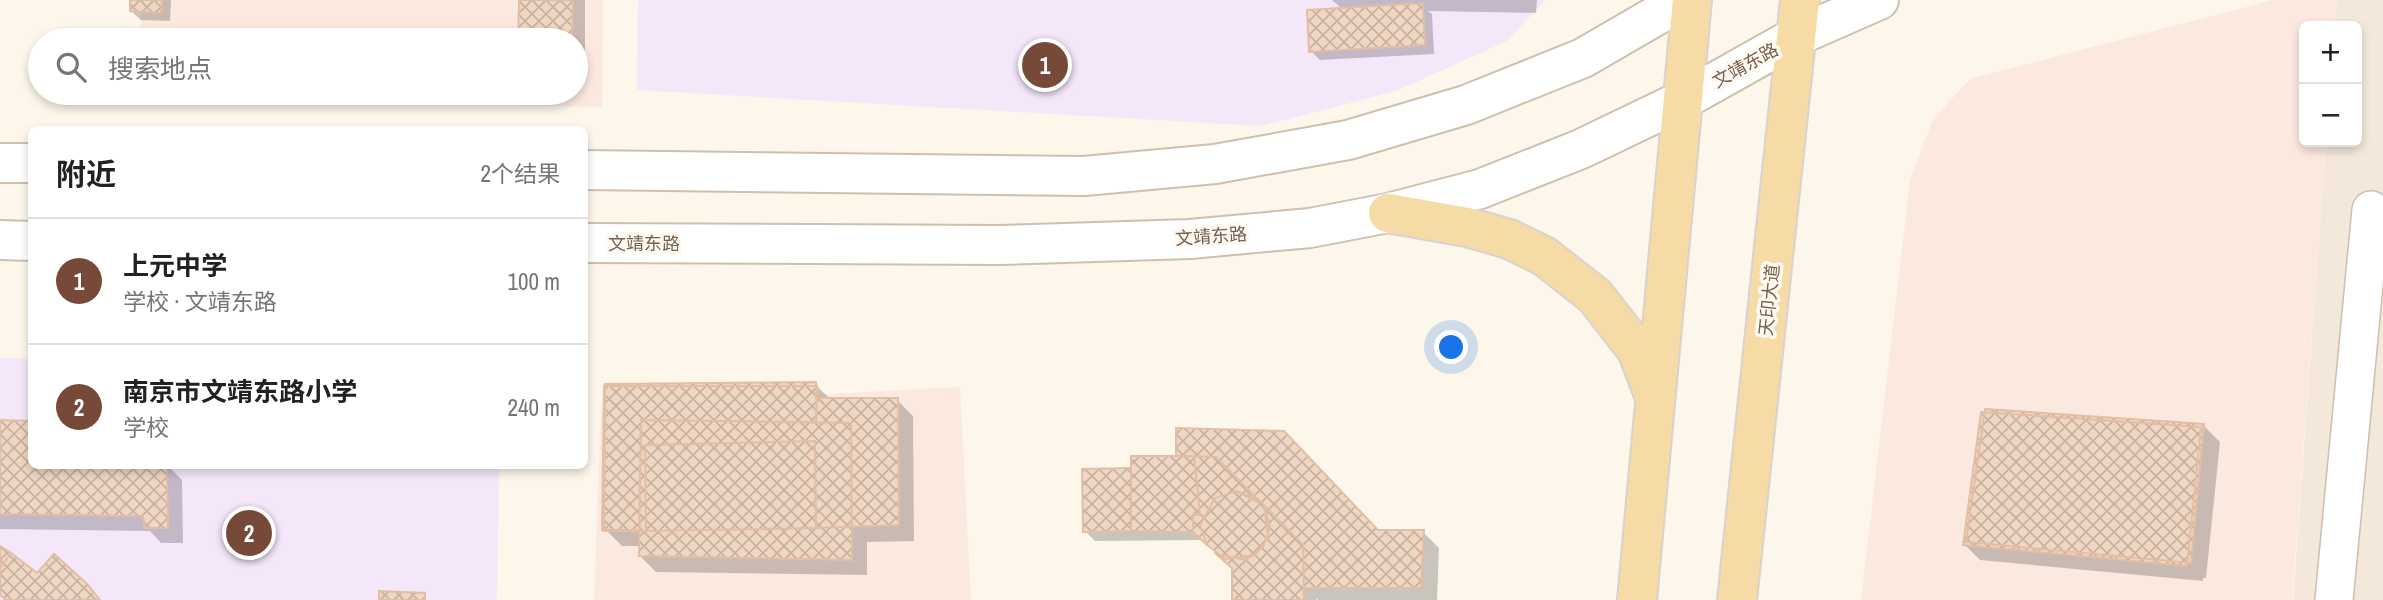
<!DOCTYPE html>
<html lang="zh">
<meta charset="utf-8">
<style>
:root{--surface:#fff;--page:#f6f6f6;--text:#222;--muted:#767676;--line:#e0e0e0;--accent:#774939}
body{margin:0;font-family:"Archivo Narrow","Noto Sans SC",sans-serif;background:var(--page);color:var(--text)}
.controls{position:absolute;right:21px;top:21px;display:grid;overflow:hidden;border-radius:10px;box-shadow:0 4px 10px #0003}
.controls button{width:63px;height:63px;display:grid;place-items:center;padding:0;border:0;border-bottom:2px solid var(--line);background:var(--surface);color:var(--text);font:35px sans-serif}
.you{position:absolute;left:1452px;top:348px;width:24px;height:24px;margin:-18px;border:5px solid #fff;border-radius:50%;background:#1a73e8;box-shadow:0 0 0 10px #1a73e833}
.badge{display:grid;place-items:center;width:46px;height:46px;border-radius:50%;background:var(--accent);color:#fff;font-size:23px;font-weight:700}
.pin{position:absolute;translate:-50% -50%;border:4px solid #fff;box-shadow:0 2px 7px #0006}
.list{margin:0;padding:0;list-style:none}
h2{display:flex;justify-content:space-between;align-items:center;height:91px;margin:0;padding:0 28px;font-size:30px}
h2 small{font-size:23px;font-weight:400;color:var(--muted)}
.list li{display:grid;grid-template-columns:46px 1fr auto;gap:21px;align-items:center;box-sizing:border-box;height:126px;padding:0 28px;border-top:2px solid var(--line)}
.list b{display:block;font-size:26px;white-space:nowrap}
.list p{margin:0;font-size:23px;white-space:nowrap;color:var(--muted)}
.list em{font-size:23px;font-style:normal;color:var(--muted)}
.icon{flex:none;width:38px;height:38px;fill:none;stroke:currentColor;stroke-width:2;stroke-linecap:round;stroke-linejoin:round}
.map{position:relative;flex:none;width:2383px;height:600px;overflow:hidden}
.search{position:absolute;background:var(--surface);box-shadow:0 4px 10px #0003;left:28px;top:28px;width:560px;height:77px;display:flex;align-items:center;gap:18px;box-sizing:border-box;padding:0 24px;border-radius:38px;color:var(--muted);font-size:26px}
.panel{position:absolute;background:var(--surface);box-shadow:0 4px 10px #0003;left:28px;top:126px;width:560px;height:343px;border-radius:10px}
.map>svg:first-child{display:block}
.residential{fill:#f3e8da}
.commercial{fill:#fbe9e0}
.education{fill:#f3e7f9}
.shadow{fill:#0003;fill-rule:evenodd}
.building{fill:url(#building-cross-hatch);stroke:#e3bea5;stroke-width:2}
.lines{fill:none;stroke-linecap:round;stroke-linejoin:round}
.minor-casing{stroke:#cebeb0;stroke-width:40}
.secondary-casing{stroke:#d1bfae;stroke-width:42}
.primary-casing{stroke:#d9d2cd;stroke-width:42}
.minor{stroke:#fff;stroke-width:37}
.secondary{stroke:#fff;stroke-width:38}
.primary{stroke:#f7dba7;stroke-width:38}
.labels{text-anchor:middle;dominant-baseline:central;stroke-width:7;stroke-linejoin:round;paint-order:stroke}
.street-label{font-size:18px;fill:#775e4e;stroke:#fefaf2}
</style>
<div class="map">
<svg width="2383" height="600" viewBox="0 0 2383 600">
<defs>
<pattern id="building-cross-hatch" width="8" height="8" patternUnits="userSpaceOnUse" patternTransform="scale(1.75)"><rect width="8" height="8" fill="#f0d7c4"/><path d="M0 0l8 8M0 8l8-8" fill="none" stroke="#c7b2a1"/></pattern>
</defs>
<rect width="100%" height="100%" fill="#fcf6eb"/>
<path class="residential" d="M2337,0h46v600h-90l33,-458h31v-116h-22z"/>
<path class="commercial" d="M140,0h463l-1,107 -460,-8v-6h434v-53h-435z
M2273,0h64l-2,26h-31v116h22l-34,458h-431l49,-420 23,-61 37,-40z
M960,387l11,213h-377l7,-194z"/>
<path class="education" d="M638,0h907l-38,41 -111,50 -135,35 -624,-36z
M0,358l31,1 1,107h467l-2,134h-497z"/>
<path class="shadow" d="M132,0h39l-1,21 -29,-1 -10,-9z
M520,0h65v82h-9v-42h-56z
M1332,0h205l-1,13 -108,-2 4,3 2,40 -114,6 -9,-9 31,-42z
M376,93h98l-97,1z
M815,384l16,16h66l16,16 1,125 -47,1v33l-211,-3 -16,-16 1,-10h-19l-16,-16z
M0,422l32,44h136l14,14 1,63h-22l-11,-12 -150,-2z
M2204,426l16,16 -14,136h-3v3l-223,-21 -16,-16z
M1178,430l200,101 45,1 16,16 -2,52h-119l-2,-2v2h-82l-1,-32 -29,-28 -109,1 -10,-10 48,-61 48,-12zM1228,472h5l16,16 -3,2z"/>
<path class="building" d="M130,0h32l-1,13 -31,-2z
M519,0h54l-1,40h-54z
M1423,3l2,42 -116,7 -2,-42z
M816,382v16h82l1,127 -83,3 -1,-87 -170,4 1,86h-42l1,-147z
M604,386h213l-1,36 -175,-2 -2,110h-37z
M1985,409l219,15 -13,139 -225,-21z
M1981,412l220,15 -14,139 -224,-21z
M0,420l32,1v45h135l1,62h-24l-1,-12 -143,-2z
M641,420l210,3 1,137 -213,-4z
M1176,428l108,3 94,99h46l-3,58h-117l-1,-43 -87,-88 -40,-1z
M815,441l1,87 -170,3 -1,-86z
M1131,456h63l6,59h-7v17l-62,-1z
M1194,456l22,1 40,41 -20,-7 -21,7 -15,27 7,20 -14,-13v-17h7z
M1131,468v63l-48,1 -1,-63z
M1236,491l28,14 4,33 -13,17 -30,4 -18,-14 -7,-20 15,-27z
M1264,505l39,40 1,55h-72v-32l-16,-14 30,6 17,-13 7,-20z
M0,546l11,7 -11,15z
M11,553l26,20 17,-19 33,30 13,16h-94l-6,-5v-27z
M379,591l46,2v7h-46z"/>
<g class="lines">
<defs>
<path id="minor" d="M2334,600l37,-390"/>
<path id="secondary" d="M0,163h32
M584,170l500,6 131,-12 133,-24 118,-35 117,-47 100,-58
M0,240l32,1
M584,243l416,2 190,-6 120,-11 78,-15 92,-24 101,-40 102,-49 114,-64 82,-36"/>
<path id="primary" d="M1388,213l79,14 42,12 35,17 51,40 42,54 16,42
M1637,600l55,-600
M1737,600l63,-600"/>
</defs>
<use href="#minor" class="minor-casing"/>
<use href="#secondary" class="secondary-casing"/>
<use href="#primary" class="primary-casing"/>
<use href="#minor" class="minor"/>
<use href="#secondary" class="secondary"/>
<use href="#primary" class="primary"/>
</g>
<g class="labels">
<g class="street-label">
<text transform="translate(1745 65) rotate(-29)">文靖东路</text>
<text transform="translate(1211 236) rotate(-4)">文靖东路</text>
<text x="644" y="243">文靖东路</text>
<text transform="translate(1769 300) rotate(-84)">天印大道</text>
</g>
</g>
</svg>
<div class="controls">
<button>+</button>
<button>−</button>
</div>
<div class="you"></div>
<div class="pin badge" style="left:1045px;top:65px">1</div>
<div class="pin badge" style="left:249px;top:533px">2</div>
<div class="search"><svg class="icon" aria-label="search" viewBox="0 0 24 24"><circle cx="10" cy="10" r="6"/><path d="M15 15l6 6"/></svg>搜索地点</div>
<section class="panel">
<h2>附近<small>2个结果</small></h2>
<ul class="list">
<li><span class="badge">1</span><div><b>上元中学</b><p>学校 · 文靖东路</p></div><em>100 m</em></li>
<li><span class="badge">2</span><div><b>南京市文靖东路小学</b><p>学校</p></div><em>240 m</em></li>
</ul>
</section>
</div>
